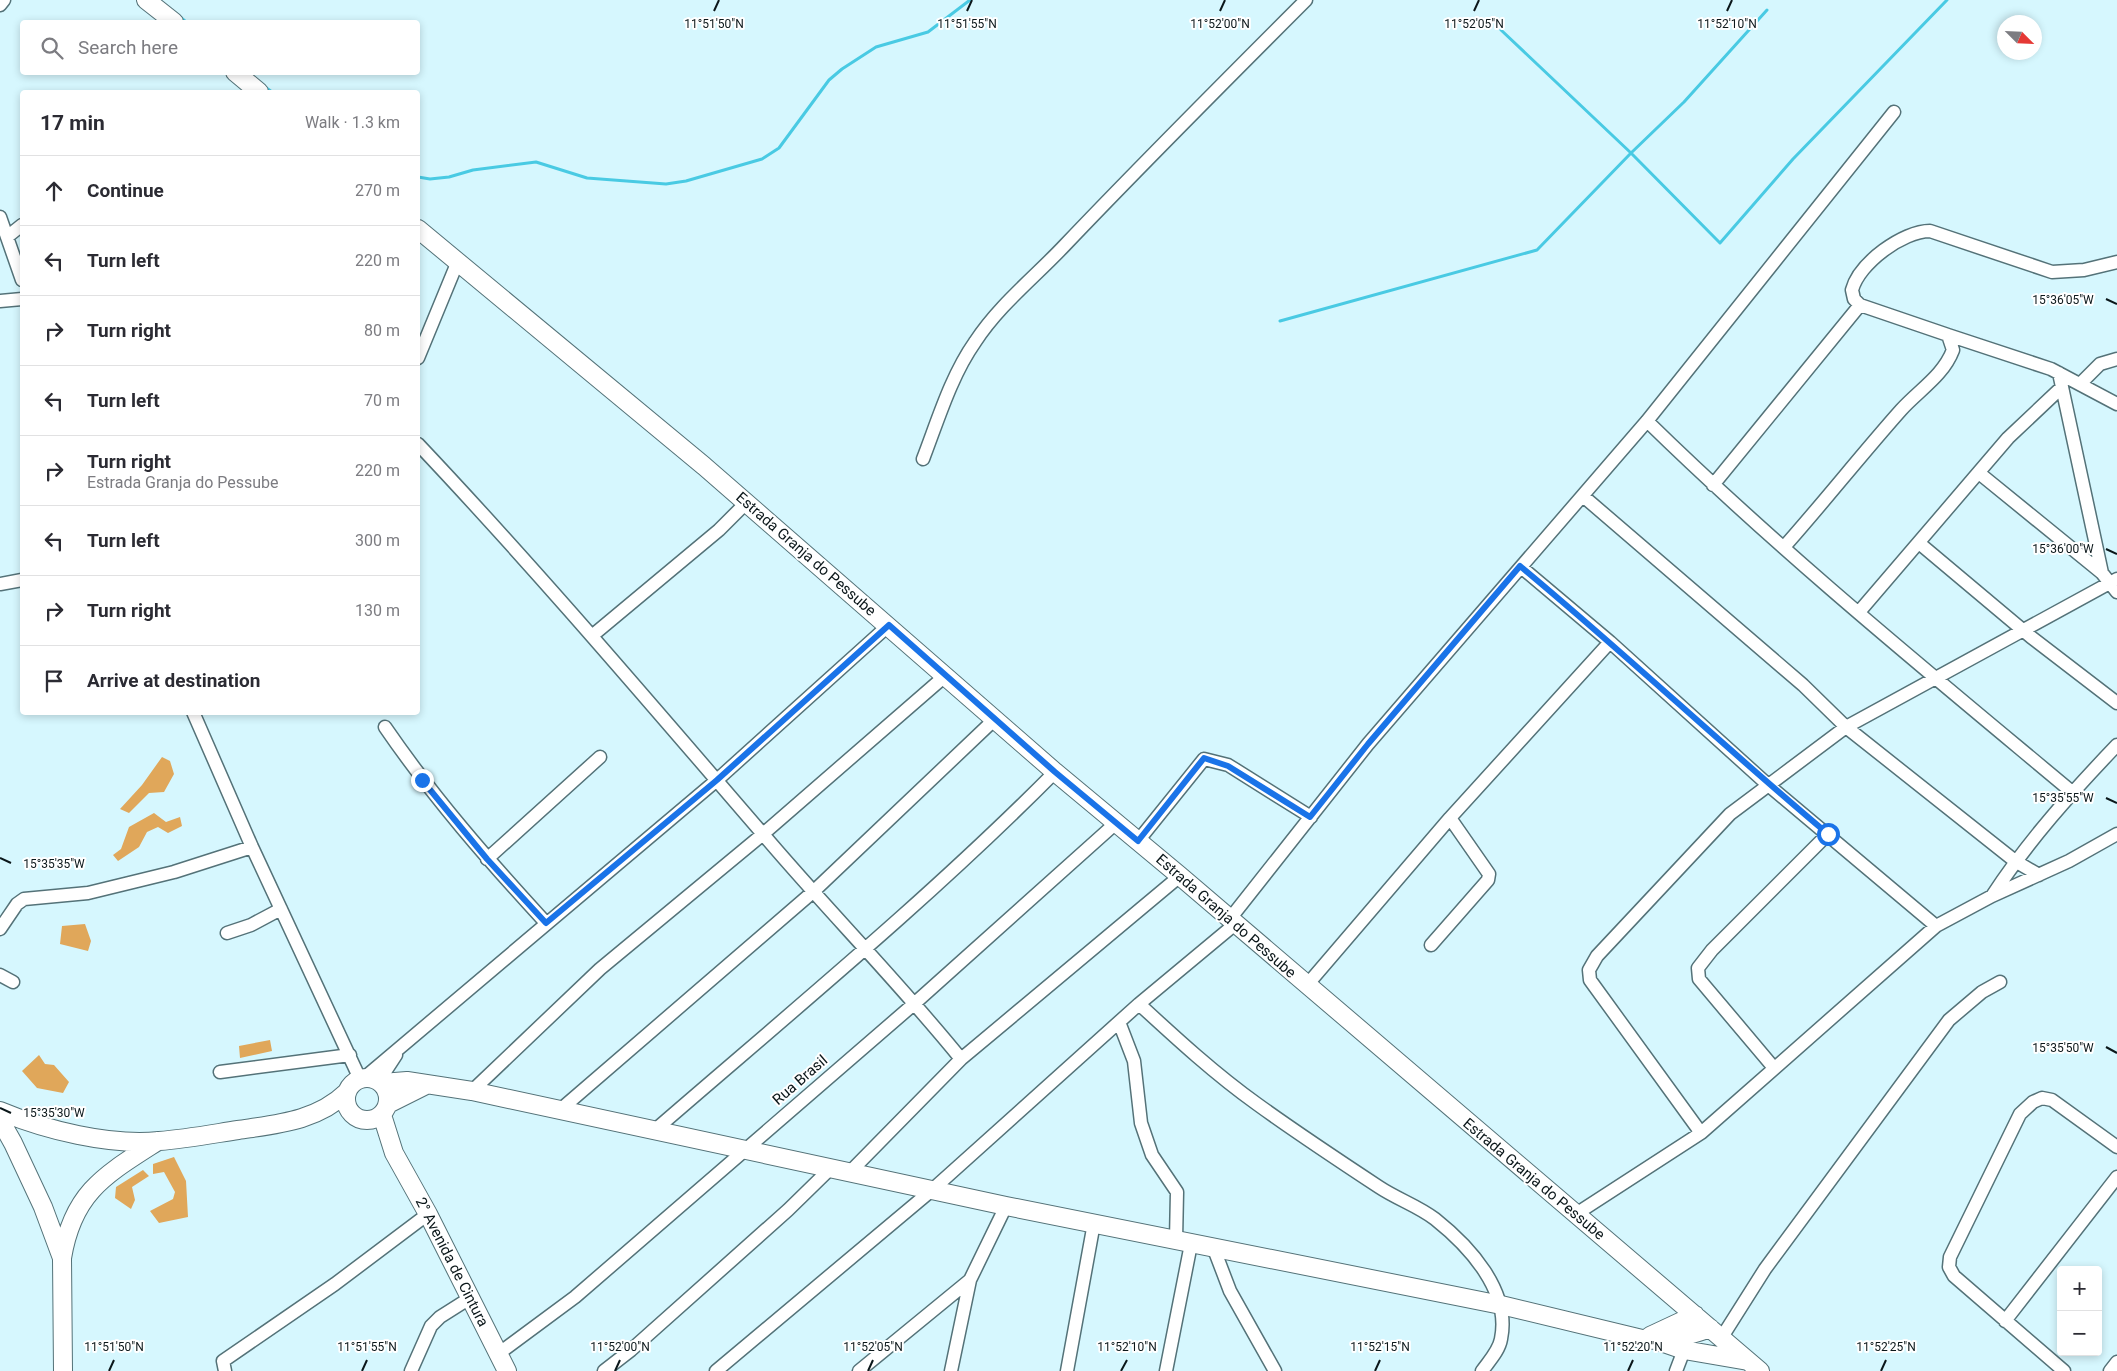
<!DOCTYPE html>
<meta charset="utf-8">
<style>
:root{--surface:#fff;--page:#f7f7f7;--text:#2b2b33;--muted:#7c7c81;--line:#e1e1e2}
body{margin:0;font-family:Roboto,sans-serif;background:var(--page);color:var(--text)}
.controls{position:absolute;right:15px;bottom:15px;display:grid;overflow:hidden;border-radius:5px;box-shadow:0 2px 8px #0003}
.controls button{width:45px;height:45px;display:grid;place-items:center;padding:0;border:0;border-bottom:1px solid var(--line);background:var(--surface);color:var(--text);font:25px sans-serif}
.compass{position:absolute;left:1997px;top:15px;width:45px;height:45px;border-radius:50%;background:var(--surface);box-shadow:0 2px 8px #0003;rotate:114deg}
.stop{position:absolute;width:15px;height:15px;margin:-11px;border:4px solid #1a73e8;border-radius:50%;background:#fff}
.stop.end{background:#1a73e8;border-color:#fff;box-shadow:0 1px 5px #0008}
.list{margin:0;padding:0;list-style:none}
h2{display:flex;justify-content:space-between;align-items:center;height:65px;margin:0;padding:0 20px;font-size:21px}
h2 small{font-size:16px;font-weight:400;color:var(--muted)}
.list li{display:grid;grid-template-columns:32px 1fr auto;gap:15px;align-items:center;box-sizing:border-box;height:70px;padding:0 20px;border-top:1px solid var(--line)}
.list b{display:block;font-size:19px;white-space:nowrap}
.list p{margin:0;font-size:16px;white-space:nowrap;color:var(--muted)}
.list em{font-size:16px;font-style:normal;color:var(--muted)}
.icon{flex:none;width:28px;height:28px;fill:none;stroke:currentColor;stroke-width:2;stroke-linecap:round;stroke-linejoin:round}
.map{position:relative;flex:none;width:2117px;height:1371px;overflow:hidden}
.search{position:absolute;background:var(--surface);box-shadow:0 2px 8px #0003;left:20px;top:20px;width:400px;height:55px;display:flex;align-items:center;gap:12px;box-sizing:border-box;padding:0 18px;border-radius:5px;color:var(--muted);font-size:19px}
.panel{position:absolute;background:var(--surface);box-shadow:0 2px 8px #0003;left:20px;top:90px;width:400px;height:625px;border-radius:5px}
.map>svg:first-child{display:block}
.forest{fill:#e0a75a}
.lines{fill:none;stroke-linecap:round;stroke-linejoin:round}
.stream{stroke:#49cae3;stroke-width:3}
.street-casing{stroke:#547278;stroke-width:15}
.secondary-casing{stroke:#547278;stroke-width:20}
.street{stroke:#fff;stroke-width:12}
.secondary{stroke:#fff;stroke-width:18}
.route{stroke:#1a73e8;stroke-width:6}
.ticks{fill:none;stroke:#0b171a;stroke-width:2}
.labels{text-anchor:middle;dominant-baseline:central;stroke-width:4;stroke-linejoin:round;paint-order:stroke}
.street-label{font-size:15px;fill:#0b171a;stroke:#fff}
.ticks-label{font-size:12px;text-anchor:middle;fill:#0b171a;stroke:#fff;stroke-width:4;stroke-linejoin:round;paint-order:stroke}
</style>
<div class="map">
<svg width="2117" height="1371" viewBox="0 0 2117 1371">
<rect width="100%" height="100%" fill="#d6f7fe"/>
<path class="forest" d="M162,757l8,4 4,13 -10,18 -15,1 -20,20 -9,-4 22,-24z
M154,813l12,9 14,-5 2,9 -14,7 -10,-6 -11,5 -8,15 -21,14 -5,-6 8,-6 8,-22z
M85,924l6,17 -3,10 -28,-7 2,-18z
M270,1040l2,11 -32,7 -1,-12z
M39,1055l6,9 9,1 15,17 -6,11 -26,-5 -15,-17z
M174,1157l12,24 2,36 -29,6 -9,-12 23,-12 2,-7 -11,-20 -11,2v-10z
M143,1170l6,6 -17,11 3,13 -4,9 -16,-11 1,-11z"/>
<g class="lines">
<path class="stream" d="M179,16l7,6
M1501,30l130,123 89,90 73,-84 154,-159
M265,87l7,5
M418,177l12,2 19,-2 24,-7 63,-8 51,16 79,6 20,-3 76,-22 17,-11 50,-68 13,-11 34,-22 52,-15 42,-32
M1280,321l257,-71 94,-97 53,-51 83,-92"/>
<defs>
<path id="street" d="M0,5l4,-5
M0,217l22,63
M7,237l15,-12
M0,301l22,-2
M1948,335l103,34 66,35
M418,358l40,-97
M2059,373l43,200
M2080,384l20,-20 17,-5
M1647,421c135,132 280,250 425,371
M418,444c119,126 231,258 344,389 65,77 136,148 199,226
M923,459c15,-39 28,-83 52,-117 24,-37 60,-65 90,-97 79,-83 160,-164 241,-245
M1979,473l123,100 15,19
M1713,485l147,-180
M1583,496l220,189 43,42 169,134 24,14
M1919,543l112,94 86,66
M1784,547c40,-45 77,-92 117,-137 18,-20 42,-34 52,-60l-5,-15 -88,-30 -6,-6 -2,-9c7,-27 51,-59 78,-59l122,41 32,-2 33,-8
M0,584l22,-4
M1859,612l149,-174 54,-51
M593,635l126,-105 27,-27
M1610,642l157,142 169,142
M193,712l59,135 108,232
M385,727c48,70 103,133 161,196
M1138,841l66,-82 24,6 83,52
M487,859l113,-102
M1992,896c36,-55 80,-104 125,-151
M1229,920l139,-176 279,-323 247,-309
M0,929l17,-25 7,-5 64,-6 86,-21 78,-25
M227,933l24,-8 30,-16
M1431,945l57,-65 1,-6 -39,-56
M0,975l13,7
M1307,985l143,-167 160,-176 -89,-75
M1139,1004c38,35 76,70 118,100 40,29 81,56 122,83 18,12 39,19 56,32 34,27 76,72 66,120 -2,12 -12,22 -19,32
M1119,1022l15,39 7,62 11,32 25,37 -1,48
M1774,1068l-75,-89 -1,-11 14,-18 116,-116
M220,1072l130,-17
M364,1078l353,-298 172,-155
M379,1081l17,-26
M472,1091l128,-122 163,-135 182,-158
M560,1110l254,-219 181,-172
M655,1130c135,-117 274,-231 400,-358
M1701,1133l-111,-153 -1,-10 8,-14 133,-142 116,-87 271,-148
M850,1172l111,-113 219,-183
M1576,1214l125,-81 235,-207 56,-30 77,-35 48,-27
M1214,1249l16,42 45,80
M2005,1321l112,-144
M1722,1337l43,-68 184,-249 33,-28 18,-10
M498,1354l77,-57 340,-294 201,-180
M225,1371l-2,-10 112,-77 93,-70
M411,1371l20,-45 9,-9 30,-19
M604,1371l27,-21 157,-140 43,-42
M716,1371l216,-181 207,-186 95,-79
M859,1371l111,-91
M951,1371l19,-91 36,-74
M1067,1371l27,-148
M1166,1371l25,-127
M1676,1371l8,-21
M2064,1371l-110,-95 -5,-9 1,-10 70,-143 13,-12 9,-4 10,2 65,47
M2110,1371l7,-9"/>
<path id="secondary" d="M146,0l28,22
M235,72l24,20
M418,229l286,237 351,306 125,104 580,495
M346 1099a21 21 0 1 1 42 0a21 21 0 1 1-42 0Z
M382,1083l25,-2 65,10 534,115 495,99 141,34c24,3 46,-3 68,-11
M388,1104l38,-19
M0,1111c45,19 110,35 159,30 27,-2 53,-7 79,-11 40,-6 79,-9 109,-38
M382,1115l12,38 34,61 79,157
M0,1120l13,23 30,64 19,51 1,113
M62,1258c11,-66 43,-83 96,-117
M1650,1336l45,-21
M1661,1342l23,8 64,11"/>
</defs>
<use href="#street" class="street-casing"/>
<use href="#secondary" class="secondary-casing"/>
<use href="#street" class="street"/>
<use href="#secondary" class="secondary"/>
</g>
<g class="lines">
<path class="route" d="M422,780l65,79 59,64 171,-143 172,-155 166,147 83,69 66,-83 24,8 82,51 58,-73 152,-178c105,87 204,181 308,268"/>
</g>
<path class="ticks" d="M714,11l5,-11M967,11l5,-11M1220,11l5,-11M1474,11l5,-11M1727,11l5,-11M2106,299l11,5M2106,549l11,5M2106,798l11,5M0,858l11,5M2106,1047l11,6M0,1108l11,5M109,1371l5,-11M362,1371l5,-11M615,1371l5,-11M868,1371l5,-11M1121,1371l6,-11M1375,1371l5,-11M1628,1371l5,-11M1881,1371l5,-11"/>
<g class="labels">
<g class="street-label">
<text transform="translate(806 554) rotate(41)">Estrada Granja do Pessube</text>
<text transform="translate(1226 916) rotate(41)">Estrada Granja do Pessube</text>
<text transform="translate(800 1080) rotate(-41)">Rua Brasil</text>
<text transform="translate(1534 1179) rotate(40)">Estrada Granja do Pessube</text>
<text transform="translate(452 1262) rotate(63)">2° Avenida de Cintura</text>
</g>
</g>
<g class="ticks-label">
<text x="714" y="28">11°51'50"N</text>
<text x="967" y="28">11°51'55"N</text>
<text x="1220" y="28">11°52'00"N</text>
<text x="1474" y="28">11°52'05"N</text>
<text x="1727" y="28">11°52'10"N</text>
<text x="2063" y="304">15°36'05"W</text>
<text x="2063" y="553">15°36'00"W</text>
<text x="2063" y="802">15°35'55"W</text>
<text x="54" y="868">15°35'35"W</text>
<text x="2063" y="1052">15°35'50"W</text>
<text x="54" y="1117">15°35'30"W</text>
<text x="114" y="1351">11°51'50"N</text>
<text x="367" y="1351">11°51'55"N</text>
<text x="620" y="1351">11°52'00"N</text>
<text x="873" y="1351">11°52'05"N</text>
<text x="1127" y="1351">11°52'10"N</text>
<text x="1380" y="1351">11°52'15"N</text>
<text x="1633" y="1351">11°52'20"N</text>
<text x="1886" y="1351">11°52'25"N</text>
</g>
</svg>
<div class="controls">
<button>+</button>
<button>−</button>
</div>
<svg class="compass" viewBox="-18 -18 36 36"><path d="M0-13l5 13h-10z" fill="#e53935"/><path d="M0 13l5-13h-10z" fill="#7c7c81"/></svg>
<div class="stop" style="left:1828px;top:834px"></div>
<div class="stop end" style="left:422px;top:780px"></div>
<div class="search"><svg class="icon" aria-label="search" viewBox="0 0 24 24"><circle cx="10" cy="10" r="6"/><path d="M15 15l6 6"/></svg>Search here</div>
<section class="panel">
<h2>17 min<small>Walk · 1.3 km</small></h2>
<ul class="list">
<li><svg class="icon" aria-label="ahead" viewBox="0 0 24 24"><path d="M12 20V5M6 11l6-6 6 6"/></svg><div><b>Continue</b></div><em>270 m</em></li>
<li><svg class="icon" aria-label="left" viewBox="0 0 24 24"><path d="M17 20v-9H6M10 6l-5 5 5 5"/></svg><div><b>Turn left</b></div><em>220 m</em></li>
<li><svg class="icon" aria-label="right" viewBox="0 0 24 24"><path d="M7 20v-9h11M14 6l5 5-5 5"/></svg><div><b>Turn right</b></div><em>80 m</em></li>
<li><svg class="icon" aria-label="left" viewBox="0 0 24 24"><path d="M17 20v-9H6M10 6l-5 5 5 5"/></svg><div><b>Turn left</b></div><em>70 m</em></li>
<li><svg class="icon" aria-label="right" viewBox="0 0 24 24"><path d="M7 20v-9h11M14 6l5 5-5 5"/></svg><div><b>Turn right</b><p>Estrada Granja do Pessube</p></div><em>220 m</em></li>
<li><svg class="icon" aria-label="left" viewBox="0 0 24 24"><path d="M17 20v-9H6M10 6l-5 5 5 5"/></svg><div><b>Turn left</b></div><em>300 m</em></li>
<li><svg class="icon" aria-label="right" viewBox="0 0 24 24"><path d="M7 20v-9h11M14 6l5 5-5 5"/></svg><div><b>Turn right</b></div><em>130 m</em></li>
<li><svg class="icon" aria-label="arrive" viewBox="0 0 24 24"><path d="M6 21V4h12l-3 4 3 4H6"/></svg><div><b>Arrive at destination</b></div></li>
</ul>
</section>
</div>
